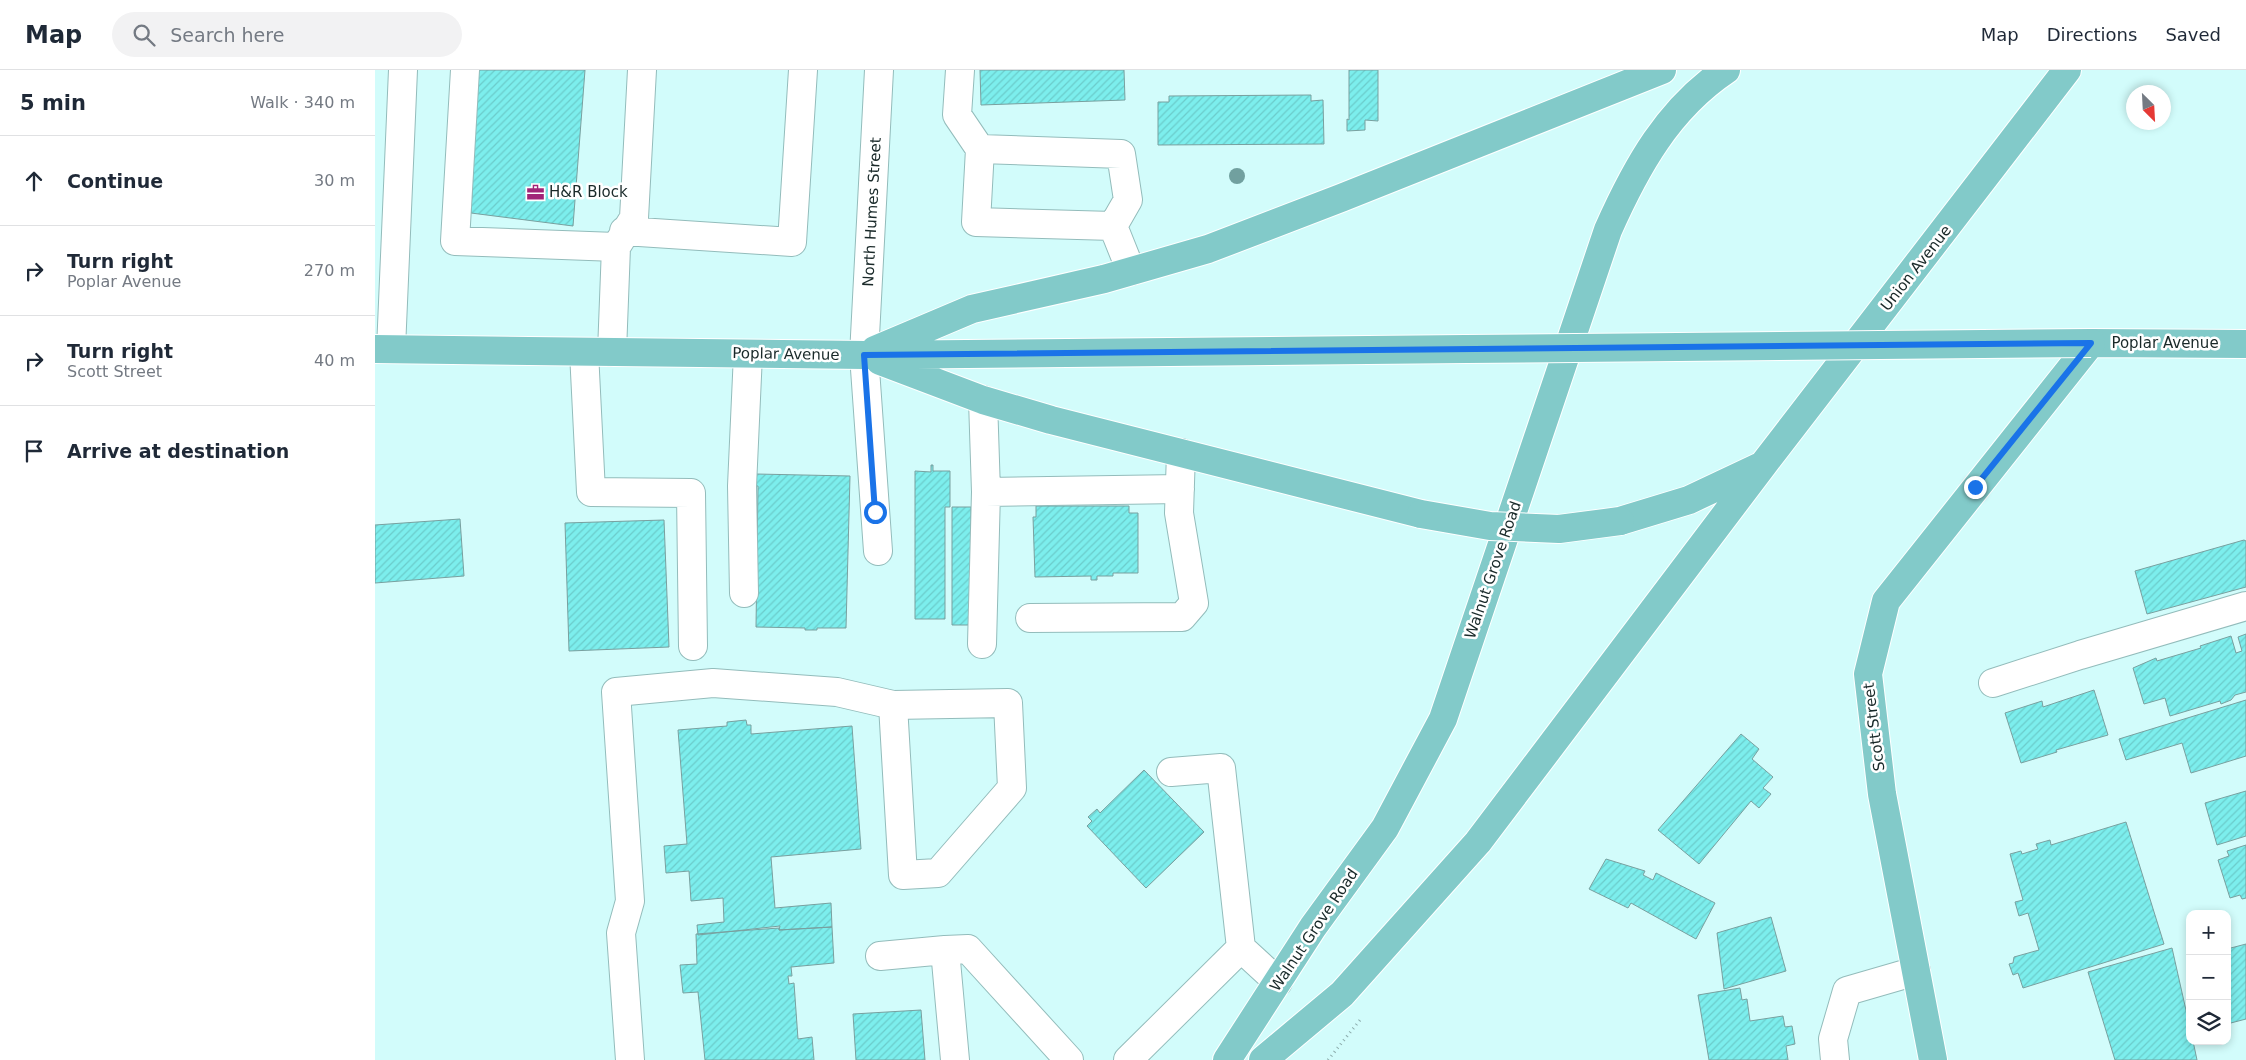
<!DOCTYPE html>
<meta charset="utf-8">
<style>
:root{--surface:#fff;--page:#f2f2f3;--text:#1f2937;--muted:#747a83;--line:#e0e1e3}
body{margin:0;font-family:"DejaVu Sans",sans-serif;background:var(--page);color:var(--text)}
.controls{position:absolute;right:15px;bottom:15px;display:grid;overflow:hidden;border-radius:10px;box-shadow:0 2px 8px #0003}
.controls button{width:45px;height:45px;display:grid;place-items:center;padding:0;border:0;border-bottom:1px solid var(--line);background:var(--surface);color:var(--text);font:25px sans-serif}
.compass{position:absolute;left:1751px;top:15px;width:45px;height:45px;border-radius:50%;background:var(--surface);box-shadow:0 2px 8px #0003;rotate:156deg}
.stop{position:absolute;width:15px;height:15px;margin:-11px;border:4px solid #1a73e8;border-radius:50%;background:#fff}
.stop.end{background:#1a73e8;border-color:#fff;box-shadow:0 1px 5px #0008}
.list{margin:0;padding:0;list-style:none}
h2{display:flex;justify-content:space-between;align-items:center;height:65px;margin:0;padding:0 20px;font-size:21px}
h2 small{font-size:16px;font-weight:400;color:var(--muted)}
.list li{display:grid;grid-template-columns:32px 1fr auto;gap:15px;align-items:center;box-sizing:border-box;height:90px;padding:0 20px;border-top:1px solid var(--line)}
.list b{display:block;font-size:19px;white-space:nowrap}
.list p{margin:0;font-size:16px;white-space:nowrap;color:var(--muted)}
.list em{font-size:16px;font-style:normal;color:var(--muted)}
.icon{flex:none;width:28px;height:28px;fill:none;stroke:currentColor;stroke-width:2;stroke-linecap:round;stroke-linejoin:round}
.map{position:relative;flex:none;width:1871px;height:990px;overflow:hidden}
header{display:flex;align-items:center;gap:30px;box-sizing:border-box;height:70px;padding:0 25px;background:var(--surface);border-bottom:1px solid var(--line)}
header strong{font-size:24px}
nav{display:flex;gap:28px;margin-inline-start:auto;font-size:18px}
.search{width:350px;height:45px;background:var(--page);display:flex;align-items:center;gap:12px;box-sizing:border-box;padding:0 18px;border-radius:28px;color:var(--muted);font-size:19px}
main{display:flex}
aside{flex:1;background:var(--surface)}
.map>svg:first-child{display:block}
.building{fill:url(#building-hatch);stroke:#79a09f}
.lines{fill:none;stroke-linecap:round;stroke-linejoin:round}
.minor-casing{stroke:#93bcbb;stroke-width:30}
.major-casing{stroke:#fff;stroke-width:30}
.path{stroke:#8dadad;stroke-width:3;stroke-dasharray:1 4;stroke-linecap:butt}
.minor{stroke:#fff;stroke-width:28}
.major{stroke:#82cac9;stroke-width:28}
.major-bridge-casing{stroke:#fff;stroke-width:30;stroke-linecap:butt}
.major-bridge{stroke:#82cac9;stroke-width:28}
.tree{fill:#71a09f}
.route{stroke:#1a73e8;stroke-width:6}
.labels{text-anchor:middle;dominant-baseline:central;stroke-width:5;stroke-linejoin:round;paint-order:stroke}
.poi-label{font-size:15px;fill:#192929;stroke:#fff;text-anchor:start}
.street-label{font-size:15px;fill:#192929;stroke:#fff}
</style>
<header>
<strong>Map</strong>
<div class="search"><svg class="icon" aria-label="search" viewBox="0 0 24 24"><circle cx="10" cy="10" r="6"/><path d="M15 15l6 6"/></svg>Search here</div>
<nav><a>Map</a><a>Directions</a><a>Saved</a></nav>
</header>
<main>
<aside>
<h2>5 min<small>Walk · 340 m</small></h2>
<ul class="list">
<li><svg class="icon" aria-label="ahead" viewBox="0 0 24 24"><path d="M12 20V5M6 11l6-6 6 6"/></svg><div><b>Continue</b></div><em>30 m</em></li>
<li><svg class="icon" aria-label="right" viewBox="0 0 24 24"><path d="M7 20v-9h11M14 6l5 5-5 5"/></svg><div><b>Turn right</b><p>Poplar Avenue</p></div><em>270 m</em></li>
<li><svg class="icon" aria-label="right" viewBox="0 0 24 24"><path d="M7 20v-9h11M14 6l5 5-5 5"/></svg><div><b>Turn right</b><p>Scott Street</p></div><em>40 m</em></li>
<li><svg class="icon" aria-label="arrive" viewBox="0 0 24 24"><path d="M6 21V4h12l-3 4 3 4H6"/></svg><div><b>Arrive at destination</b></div></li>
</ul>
</aside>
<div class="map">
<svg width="1871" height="990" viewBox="0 0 1871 990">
<defs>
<pattern id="building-hatch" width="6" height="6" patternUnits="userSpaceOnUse" patternTransform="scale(1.25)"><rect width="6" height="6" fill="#7ceeed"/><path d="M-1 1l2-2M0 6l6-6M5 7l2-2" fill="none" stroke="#6bcccb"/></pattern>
</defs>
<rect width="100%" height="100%" fill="#d2fcfb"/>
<path class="building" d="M103,0h107l-12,156 -102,-13z
M605,0h144l1,30 -144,5z
M974,0h29v51l-13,-1v10l-18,1v-12l2,1z
M936,25v6l12,-1 1,44 -166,1v-43h11v-6z
M556,395h2v6h17v36h-5v112h-30v-148l16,1z
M381,404l94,2 -4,152h-29v2h-12v-2l-49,-1 2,-141h-3z
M661,436h93v7h9v60h-25v3h-16v4h-6v-4l-56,1 -2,-60h3z
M577,437h19l1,118h-20z
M85,449l4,57 -89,7v-58z
M289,450l5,127 -100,4 -4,-128z
M1869,470l2,1v46l-99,27 -12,-43z
M1871,564v58l-11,3 -4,5 -10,4 -1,-3 -50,15 -5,-18 -21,6 -11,-36 23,-10 1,3 44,-13 -1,-2 31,-10 5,17 6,-2 -4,-14z
M1719,620l14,45 -52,15 1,2 -36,11 -16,-50 37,-12 1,6z
M1871,630v56l-55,17 -9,-30 -56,17 -7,-21z
M371,650l1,5h4v9l101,-8 9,123 -90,8 4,51 56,-5 1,24 -53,3 1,-4 -82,9 -1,-10 27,-3 -1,-24 -32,3 -2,-30 -23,2 -2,-27 23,-2 -9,-114 49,-4v-4z
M1366,664l18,15 -7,10 21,18 -10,11 8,6 -12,14 -8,-7 -52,63 -41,-34z
M769,700l60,62 -58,56 -59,-62 5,-5 -4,-4 9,-8 3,4z
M1871,721v45l-29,9 -12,-42z
M1751,752l38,122 -141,44 -5,-15 -5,2 -4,-11 4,-1 1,-6 25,-7 -11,-37 -9,3 -4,-14 8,-2 -13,-46 11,-3 1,3 16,-5 -2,-5 14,-4 1,5z
M1871,775v53l-4,1 -2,-4 -10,3 -12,-38 11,-4 -2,-5z
M1231,789l39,12 -2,4 10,5 3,-7 59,30 -19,36 -65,-36 -3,5 -39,-19z
M1396,847l15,54 -62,18 -7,-56z
M457,857l2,36 -43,4 1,9h-4l1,8 5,-1 4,56 14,-2 2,23h-109l-7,-68 -15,1 -3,-28 17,-1 -1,-30 83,-6v2z
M1871,874v75l-19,5v-75z
M1797,878l18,80v13h3l4,19h-82l-27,-88z
M1365,918l2,12 5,-1 3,22 33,-5 2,11 7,-1 3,18 -9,2 2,14h-79l-11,-65z
M546,940l4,50h-69l-3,-46z"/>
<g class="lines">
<defs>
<path id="minor" d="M90,0l-10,171 161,6
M585,0l-3,45 23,34 -4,73 137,4 18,45
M605,79l141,5 7,46 -15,26
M249,161l168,11 11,-172
M16,279l12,-279
M209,282l7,140 100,1 2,153
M237,282l4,-105 18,-29 8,-148
M611,422l194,-3
M503,481l-14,-196 15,-285
M369,523l-2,-107 6,-132
M655,548l152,-1 12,-14 -15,-90 2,-60
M607,574l4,-152 -3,-92
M1618,613l87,-28 166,-49
M796,702l50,-4 20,180 37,34
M505,886l65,-6
M255,990l-9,-127 9,-32 -14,-209 97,-9 124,9 56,13 10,170 35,-2 74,-85 -4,-85 -115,2
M580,990l-10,-110 23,-1 101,111
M753,990l113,-112
M1460,990l-2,-21 14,-48 69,-20"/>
<path id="major" d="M0,279l489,6 602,-6
M500,280l97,-41 132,-30 104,-30 133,-51 321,-128
M505,291l103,39 68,20 370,94
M1245,451l69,-21 70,-33
M852,990l86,-133 72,-99 58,-109 165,-489c28,-63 60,-121 118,-160
M888,990l79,-66 136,-152 285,-377 304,-395
M1558,990l-51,-266 -14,-120 18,-73 205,-258 155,1"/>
</defs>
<use href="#minor" class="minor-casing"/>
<use href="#major" class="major-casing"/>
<path class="path" d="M953,990l32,-40"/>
<use href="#minor" class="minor"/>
<use href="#major" class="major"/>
<defs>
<path id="major-bridge" d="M1091,279l625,-6
M1046,444l69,12 69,3 61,-8"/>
</defs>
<use href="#major-bridge" class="major-bridge-casing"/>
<use href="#major-bridge" class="major-bridge"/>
</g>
<circle class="tree" cx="862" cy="106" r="8"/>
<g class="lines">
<path class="route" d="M500,442l-11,-157 1227,-12 -116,144"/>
</g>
<defs>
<symbol id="office-bare" viewBox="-9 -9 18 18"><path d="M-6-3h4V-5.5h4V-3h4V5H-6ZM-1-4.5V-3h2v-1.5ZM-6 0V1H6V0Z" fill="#a12478" stroke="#fff" stroke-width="2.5" paint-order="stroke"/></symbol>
</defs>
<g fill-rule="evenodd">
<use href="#office-bare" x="148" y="110" width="25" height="25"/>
</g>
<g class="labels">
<g class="poi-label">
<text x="174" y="122">H&amp;R Block</text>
</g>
<g class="street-label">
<text transform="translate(497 142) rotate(-87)">North Humes Street</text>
<text transform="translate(1541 198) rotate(-52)">Union Avenue</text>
<text x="1790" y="273">Poplar Avenue</text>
<text transform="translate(411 284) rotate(1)">Poplar Avenue</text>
<text transform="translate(1118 500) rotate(-71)">Walnut Grove Road</text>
<text transform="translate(1499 657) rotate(-97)">Scott Street</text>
<text transform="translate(939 860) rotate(-56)">Walnut Grove Road</text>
</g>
</g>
</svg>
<div class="controls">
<button>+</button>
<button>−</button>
<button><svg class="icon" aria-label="layers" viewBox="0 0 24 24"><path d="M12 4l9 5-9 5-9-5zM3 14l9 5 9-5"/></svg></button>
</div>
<svg class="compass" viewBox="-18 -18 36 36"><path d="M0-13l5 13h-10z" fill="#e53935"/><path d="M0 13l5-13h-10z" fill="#747a83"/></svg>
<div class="stop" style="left:500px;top:442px"></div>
<div class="stop end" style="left:1600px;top:417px"></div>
</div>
</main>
